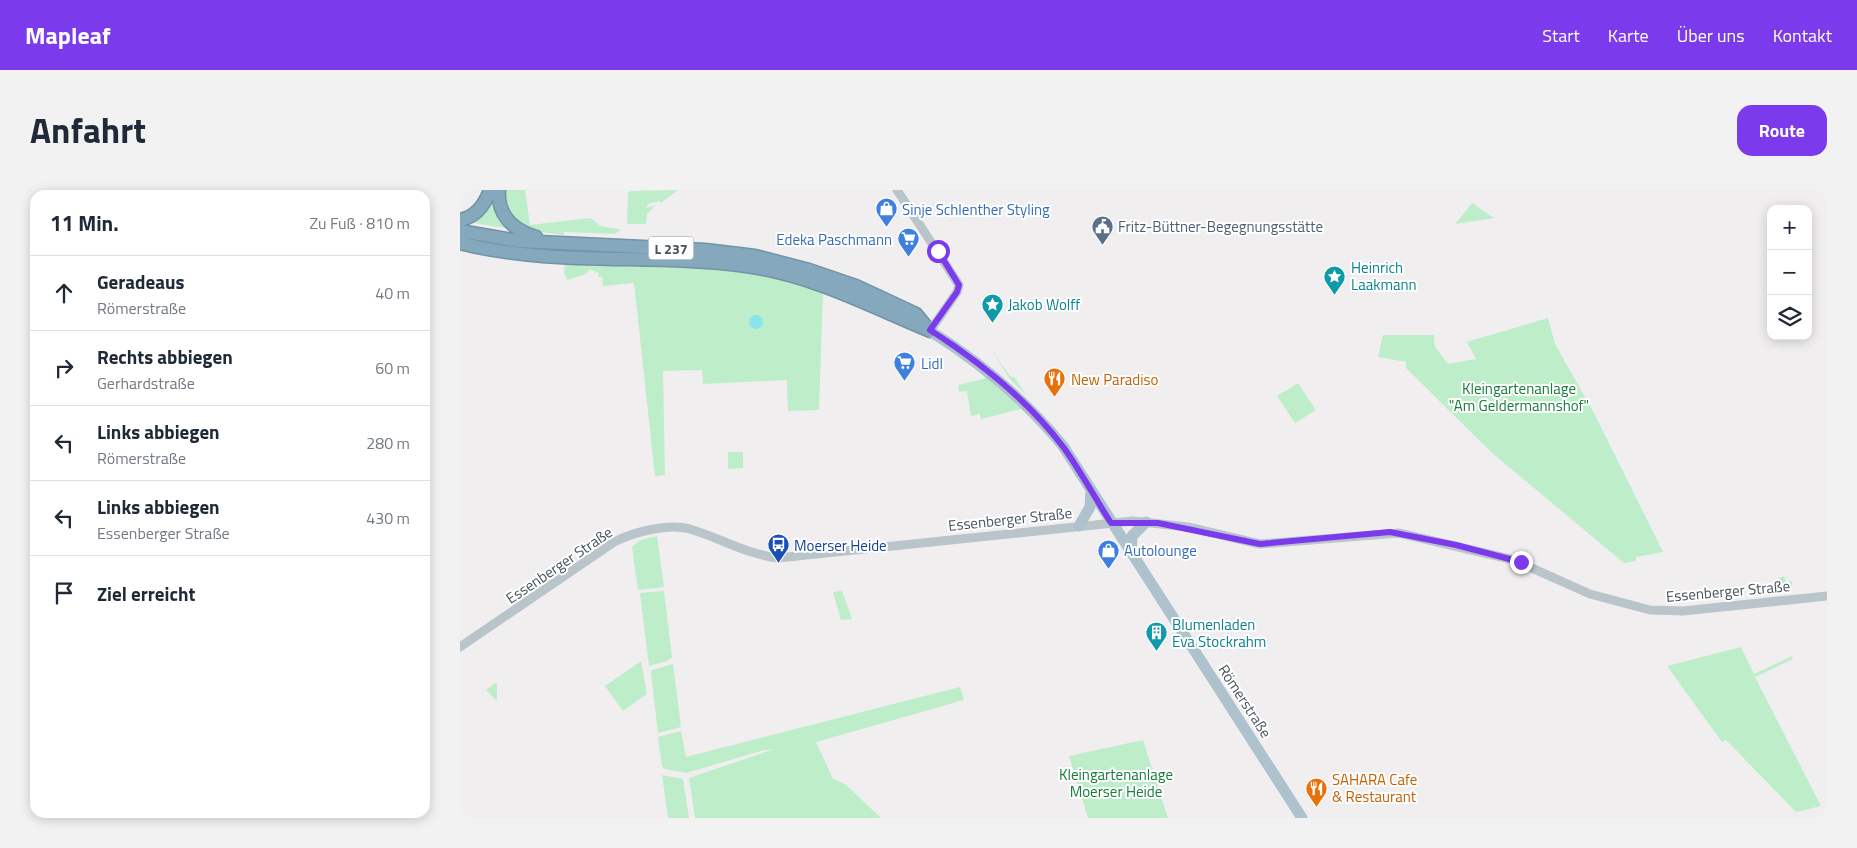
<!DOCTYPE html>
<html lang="de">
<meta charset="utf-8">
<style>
:root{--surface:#fff;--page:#f2f2f3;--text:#1f2937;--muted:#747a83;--line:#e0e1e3;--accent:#7c3aed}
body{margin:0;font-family:"Titillium Web",sans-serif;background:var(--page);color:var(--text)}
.controls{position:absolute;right:15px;top:15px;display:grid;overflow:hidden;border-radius:10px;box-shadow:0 2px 12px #0003}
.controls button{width:45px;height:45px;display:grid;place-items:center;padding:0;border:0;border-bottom:1px solid var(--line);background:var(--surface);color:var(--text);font:25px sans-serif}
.stop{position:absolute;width:15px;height:15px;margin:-11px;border:4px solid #7c3aed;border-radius:50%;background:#fff}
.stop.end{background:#7c3aed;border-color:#fff;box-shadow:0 1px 5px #0008}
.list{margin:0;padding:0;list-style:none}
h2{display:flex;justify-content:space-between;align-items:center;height:65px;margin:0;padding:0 20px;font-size:21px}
h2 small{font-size:16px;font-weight:400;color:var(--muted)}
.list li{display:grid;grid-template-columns:32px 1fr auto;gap:15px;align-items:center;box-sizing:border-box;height:75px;padding:0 20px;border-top:1px solid var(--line)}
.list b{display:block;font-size:19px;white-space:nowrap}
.list p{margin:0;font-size:16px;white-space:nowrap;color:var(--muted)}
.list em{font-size:16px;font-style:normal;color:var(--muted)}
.icon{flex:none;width:28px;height:28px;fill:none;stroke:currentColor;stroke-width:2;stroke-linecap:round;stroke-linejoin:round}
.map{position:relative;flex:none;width:1367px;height:628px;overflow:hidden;border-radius:15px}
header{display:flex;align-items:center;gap:30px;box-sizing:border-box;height:70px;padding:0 25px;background:var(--accent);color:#fff}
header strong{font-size:24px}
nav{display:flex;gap:28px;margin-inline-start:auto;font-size:18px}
.intro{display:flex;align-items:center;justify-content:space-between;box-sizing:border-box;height:120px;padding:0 30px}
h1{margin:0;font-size:35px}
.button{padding:12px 22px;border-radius:15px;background:var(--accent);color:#fff;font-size:18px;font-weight:700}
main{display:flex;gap:30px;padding:0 30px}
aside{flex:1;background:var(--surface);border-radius:15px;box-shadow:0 2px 12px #0003}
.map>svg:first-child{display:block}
.green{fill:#bdeec9}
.water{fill:#8ae4eb}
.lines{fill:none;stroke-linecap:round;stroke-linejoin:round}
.highway-casing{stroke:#7193a9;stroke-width:15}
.minor{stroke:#bac5cb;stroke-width:9}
.major{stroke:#aec2cd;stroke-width:11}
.highway{stroke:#86a8bd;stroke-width:12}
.route{stroke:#7c3aed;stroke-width:6}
.labels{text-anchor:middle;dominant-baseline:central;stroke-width:4;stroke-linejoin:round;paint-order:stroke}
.shield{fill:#fff;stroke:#7e878d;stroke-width:1}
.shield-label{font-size:14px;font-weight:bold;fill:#47545c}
.shop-label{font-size:15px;fill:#366cbe;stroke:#fff;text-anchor:start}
.service-label{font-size:15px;fill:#4e5e75;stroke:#fff;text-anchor:start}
.culture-label{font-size:15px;fill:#0d838f;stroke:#fff;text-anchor:start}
.food-label{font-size:15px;fill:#c56008;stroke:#fff;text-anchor:start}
.park-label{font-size:15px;fill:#187c3c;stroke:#fff}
.street-label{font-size:15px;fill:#47545c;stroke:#fff}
.transit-label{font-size:15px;fill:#164399;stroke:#fff;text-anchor:start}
</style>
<header>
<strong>Mapleaf</strong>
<nav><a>Start</a><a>Karte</a><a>Über uns</a><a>Kontakt</a></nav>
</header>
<div class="intro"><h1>Anfahrt</h1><a class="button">Route</a></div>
<main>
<aside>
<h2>11 Min.<small>Zu Fuß · 810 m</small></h2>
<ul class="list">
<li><svg class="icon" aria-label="ahead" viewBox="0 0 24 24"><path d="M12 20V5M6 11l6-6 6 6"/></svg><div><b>Geradeaus</b><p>Römerstraße</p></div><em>40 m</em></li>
<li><svg class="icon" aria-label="right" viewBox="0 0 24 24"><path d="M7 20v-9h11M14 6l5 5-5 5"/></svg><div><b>Rechts abbiegen</b><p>Gerhardstraße</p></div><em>60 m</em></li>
<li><svg class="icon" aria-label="left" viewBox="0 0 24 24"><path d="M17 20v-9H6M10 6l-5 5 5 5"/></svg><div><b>Links abbiegen</b><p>Römerstraße</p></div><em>280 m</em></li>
<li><svg class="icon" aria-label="left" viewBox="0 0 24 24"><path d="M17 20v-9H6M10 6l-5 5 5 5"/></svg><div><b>Links abbiegen</b><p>Essenberger Straße</p></div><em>430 m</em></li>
<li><svg class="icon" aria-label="arrive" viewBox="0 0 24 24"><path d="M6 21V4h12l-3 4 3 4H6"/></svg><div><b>Ziel erreicht</b></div></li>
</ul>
</aside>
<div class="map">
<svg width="1367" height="628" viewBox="0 0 1367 628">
<rect width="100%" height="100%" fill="#f1eeef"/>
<path class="green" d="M43,0h22l5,35 61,-7 9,8 19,3 1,2 -6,3 -50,-2v3c-35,-4 -56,-6 -61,-45z
M218,0l-17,13 -2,-2 -11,3 -2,4 10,-3 -9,9 -1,10h-19l1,-31 2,-2z
M32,8l18,31 -42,-7z
M1012,13l22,15 -39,6 1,-1z
M105,73l138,4 83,13 37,10 -4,120 -31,1 -1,-31 -84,4 -1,-14 -39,1 2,104 -10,1 -21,-193 -31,3 -1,-9h-4l1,-4 -9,-4 -4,5 -19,6 -3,-7z
M1088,128l7,26 39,69 69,139 -27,5v4l-12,2 -133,-111 -85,-84v-6l-28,-5 5,-22h51l1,12 13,17 28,-5 -9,-17z
M533,162l17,24 5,2 11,17 -17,-17z
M527,188l34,31 -40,10 -1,-5 -9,2 -4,-25 -8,1 -1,-7z
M838,193l18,27 -21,13 -18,-27z
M268,262h15v16l-15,1z
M197,346l7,51 -26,3 -6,-43 8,-7z
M1324,386l2,6 6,-1v6l-3,4 -6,-4 -4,-9z
M204,401l8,66 -5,4 -18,5 -9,-73z
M381,401h1l10,28 -11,1 -8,-28z
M1281,457l13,27 38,-18 1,3 -38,18 66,129 -25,6 -70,-72 -4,2 -55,-76z
M181,471l6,33 -24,17 -18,-25z
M213,474l8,63 -23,6 -7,-60 1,-3z
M37,492v19l1,1 -12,-12z
M500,497l4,13 -148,42 17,37 12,5 36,34h-186l-6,-40 85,-29 -13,2 -75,22 -21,-4 -3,-3 -4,-29 23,-6 5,26z
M683,550l25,78h-80l-19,-62z
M202,585l21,4 6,39h-21z"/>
<path class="water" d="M289 132a7 7 0 1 1 14 0a7 7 0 1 1-14 0Z"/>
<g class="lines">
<defs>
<path id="highway" d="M39,0c-2,25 14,40 37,47
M0,30c16,-3 25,-16 30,-30
M0,41l58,10 187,9 50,6 54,14 47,16 60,28 14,17
M0,53c93,24 192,10 286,23 66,9 122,39 182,64"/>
</defs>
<use href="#highway" class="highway-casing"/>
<path class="minor" d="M437,0l62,95 -2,7 -27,39
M0,457l154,-105c20,-10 56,-20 79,-12 29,9 53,24 85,28l355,-37 55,6 72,17 139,-11 115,27 76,34 60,16 33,1 144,-15"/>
<path class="major" d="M470,141c50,31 95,69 133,115l239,372
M619,336l11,-19 1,-16
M671,363l1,-17 14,-14"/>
<use href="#highway" class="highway"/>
</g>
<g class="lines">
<path class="route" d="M478,61l21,34 -2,7 -27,38c50,32 99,71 134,118 17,24 31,50 47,75h47l102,21 130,-12 66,13 65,17"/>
</g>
<defs>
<symbol id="shop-pin" viewBox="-11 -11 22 30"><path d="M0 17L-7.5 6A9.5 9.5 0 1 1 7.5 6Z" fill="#3f7fe0" stroke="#fff"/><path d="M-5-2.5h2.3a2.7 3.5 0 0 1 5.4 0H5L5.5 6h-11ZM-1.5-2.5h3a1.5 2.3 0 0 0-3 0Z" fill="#fff"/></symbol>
<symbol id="civic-pin" viewBox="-11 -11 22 30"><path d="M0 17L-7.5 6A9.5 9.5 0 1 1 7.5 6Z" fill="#5c6f8a" stroke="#fff"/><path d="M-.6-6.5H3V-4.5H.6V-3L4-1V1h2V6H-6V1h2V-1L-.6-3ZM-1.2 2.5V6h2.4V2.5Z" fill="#fff"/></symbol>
<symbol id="supermarket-pin" viewBox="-11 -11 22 30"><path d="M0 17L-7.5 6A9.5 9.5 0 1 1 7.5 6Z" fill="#3f7fe0" stroke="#fff"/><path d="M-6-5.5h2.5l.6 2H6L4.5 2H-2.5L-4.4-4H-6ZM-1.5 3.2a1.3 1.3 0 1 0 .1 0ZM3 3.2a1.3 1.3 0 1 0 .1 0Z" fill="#fff"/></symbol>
<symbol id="sight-pin" viewBox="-11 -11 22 30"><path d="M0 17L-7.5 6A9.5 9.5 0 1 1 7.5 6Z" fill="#0f9aa8" stroke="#fff"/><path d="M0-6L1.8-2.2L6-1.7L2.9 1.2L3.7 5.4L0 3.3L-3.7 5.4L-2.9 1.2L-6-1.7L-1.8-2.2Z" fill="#fff"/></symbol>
<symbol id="restaurant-pin" viewBox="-11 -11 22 30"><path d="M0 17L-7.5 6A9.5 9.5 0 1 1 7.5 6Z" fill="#e8710a" stroke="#fff"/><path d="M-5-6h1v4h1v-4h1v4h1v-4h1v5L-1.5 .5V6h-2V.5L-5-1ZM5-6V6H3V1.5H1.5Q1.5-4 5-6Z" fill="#fff"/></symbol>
<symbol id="bus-pin" viewBox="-11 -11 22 30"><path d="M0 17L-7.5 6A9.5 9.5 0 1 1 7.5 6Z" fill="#1a4fb4" stroke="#fff"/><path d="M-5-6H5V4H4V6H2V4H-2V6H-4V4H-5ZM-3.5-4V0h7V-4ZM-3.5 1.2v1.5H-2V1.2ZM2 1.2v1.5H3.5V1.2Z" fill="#fff"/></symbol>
<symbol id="building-pin" viewBox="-11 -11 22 30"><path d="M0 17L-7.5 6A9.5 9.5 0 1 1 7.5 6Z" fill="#0f9aa8" stroke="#fff"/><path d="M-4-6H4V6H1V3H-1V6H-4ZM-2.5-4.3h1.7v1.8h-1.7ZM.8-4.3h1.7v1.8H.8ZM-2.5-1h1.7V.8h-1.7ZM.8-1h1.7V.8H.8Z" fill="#fff"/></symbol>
</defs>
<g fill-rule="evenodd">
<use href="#shop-pin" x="414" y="6" width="25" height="34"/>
<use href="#civic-pin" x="630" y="24" width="25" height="34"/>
<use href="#supermarket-pin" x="436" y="36" width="25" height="34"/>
<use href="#sight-pin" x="862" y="74" width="25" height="34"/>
<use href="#sight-pin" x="520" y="102" width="25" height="34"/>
<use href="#supermarket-pin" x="432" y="160" width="25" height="34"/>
<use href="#restaurant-pin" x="582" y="176" width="25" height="34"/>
<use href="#bus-pin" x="306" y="342" width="25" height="34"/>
<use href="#shop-pin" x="636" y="348" width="25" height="34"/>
<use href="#building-pin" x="684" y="430" width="25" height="34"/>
<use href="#restaurant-pin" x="844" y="586" width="25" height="34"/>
</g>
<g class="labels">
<rect class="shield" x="188.5" y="46.5" width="45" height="23" rx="4"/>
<g class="shield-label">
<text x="211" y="58">L 237</text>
</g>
<g class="shop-label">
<text x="442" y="19">Sinje Schlenther Styling</text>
<text x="432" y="49" text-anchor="end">Edeka Paschmann</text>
<text x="461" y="173">Lidl</text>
<text x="664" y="360">Autolounge</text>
</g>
<g class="service-label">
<text x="658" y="36">Fritz-Büttner-Begegnungsstätte</text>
</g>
<g class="culture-label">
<text x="891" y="77">Heinrich<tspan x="891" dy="17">Laakmann</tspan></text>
<text x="548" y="114">Jakob Wolff</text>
<text x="712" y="434">Blumenladen<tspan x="712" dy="17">Eva Stockrahm</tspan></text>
</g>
<g class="food-label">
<text x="611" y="189">New Paradiso</text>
<text x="872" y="589">SAHARA Cafe<tspan x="872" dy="17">&amp; Restaurant</tspan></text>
</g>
<g class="park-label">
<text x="1059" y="198">Kleingartenanlage<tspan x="1059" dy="17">"Am Geldermannshof"</tspan></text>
<text x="656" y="584">Kleingartenanlage<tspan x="656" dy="17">Moerser Heide</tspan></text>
</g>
<g class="street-label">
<text transform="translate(550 329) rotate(-6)">Essenberger Straße</text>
<text transform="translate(99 375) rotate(-34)">Essenberger Straße</text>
<text transform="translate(1268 401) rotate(-5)">Essenberger Straße</text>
<text transform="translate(785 511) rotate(57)">Römerstraße</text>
</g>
<g class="transit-label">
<text x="334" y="355">Moerser Heide</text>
</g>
</g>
</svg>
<div class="controls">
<button>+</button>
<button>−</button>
<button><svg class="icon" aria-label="layers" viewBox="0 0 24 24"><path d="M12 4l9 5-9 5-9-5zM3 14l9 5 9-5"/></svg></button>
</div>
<div class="stop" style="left:478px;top:61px"></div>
<div class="stop end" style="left:1061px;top:372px"></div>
</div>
</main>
